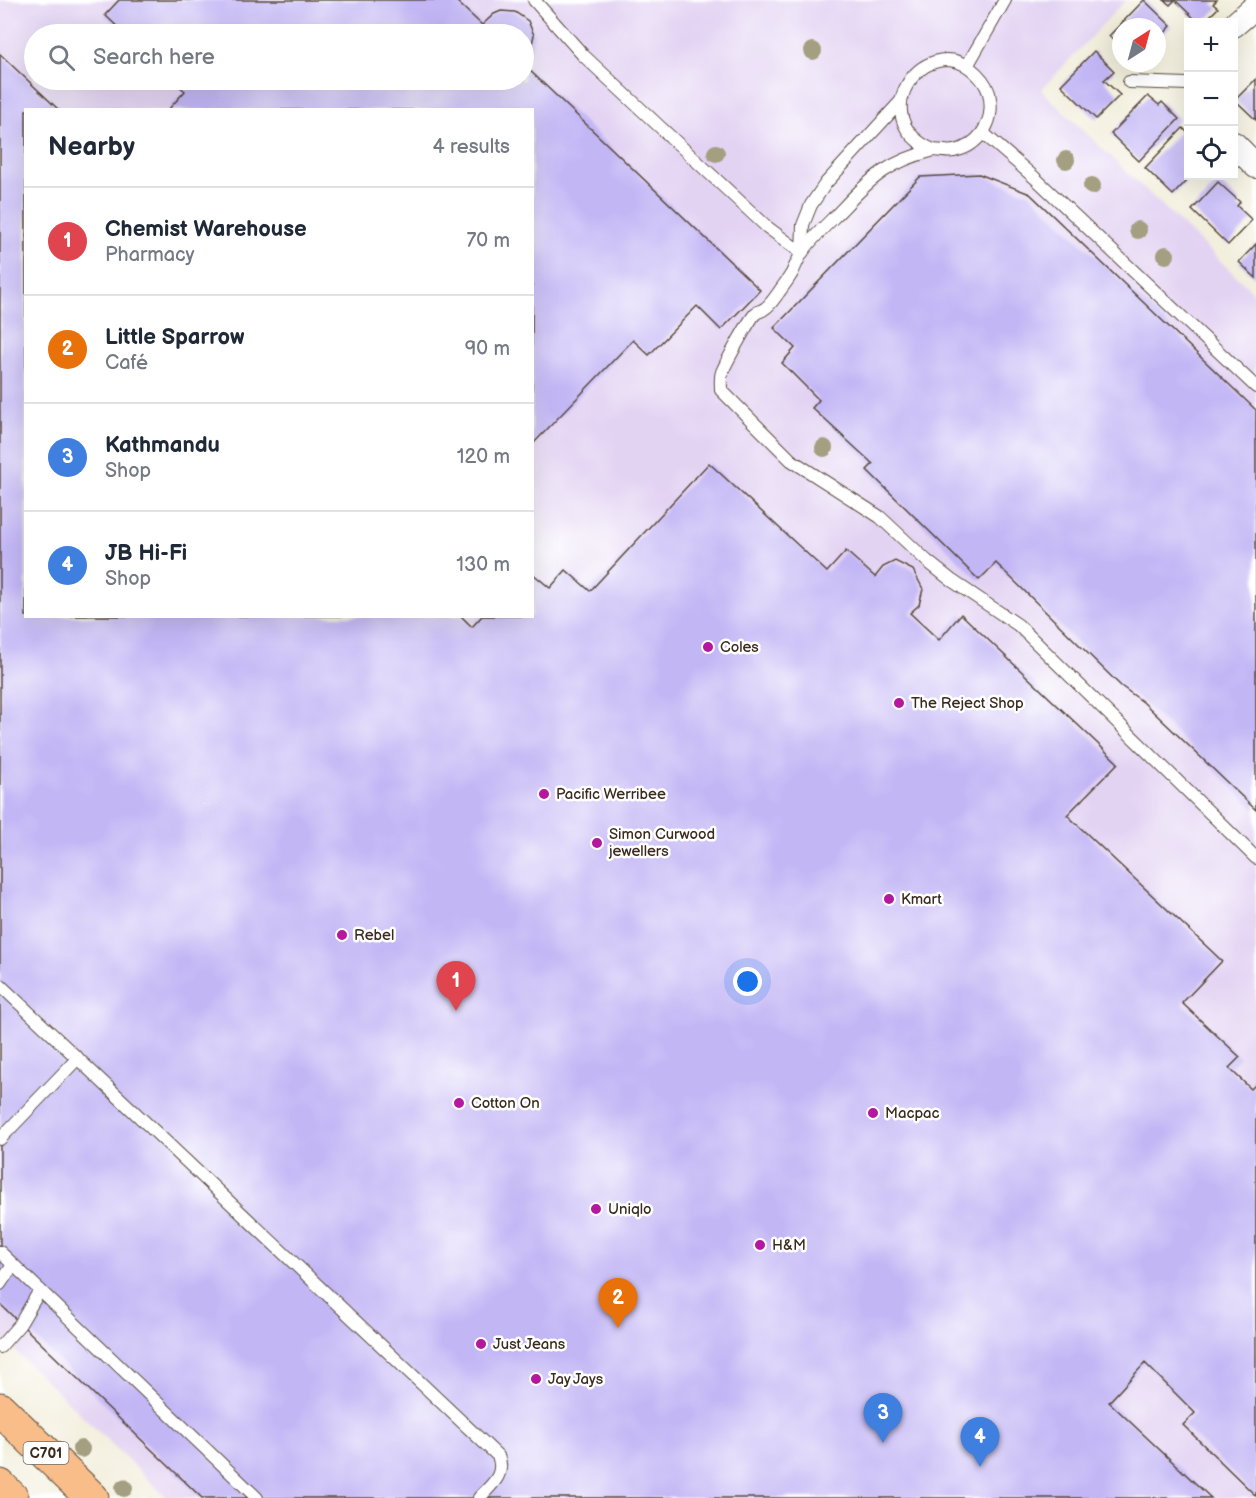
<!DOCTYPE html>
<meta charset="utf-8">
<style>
:root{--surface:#fff;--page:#f6f6f7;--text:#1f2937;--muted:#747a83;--line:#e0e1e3;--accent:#ea580c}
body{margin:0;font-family:"Balsamiq Sans",sans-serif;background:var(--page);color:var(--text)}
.controls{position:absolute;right:18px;top:18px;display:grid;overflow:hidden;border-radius:0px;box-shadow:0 6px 24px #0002}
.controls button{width:54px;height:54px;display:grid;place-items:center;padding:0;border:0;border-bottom:2px solid var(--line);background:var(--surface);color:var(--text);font:30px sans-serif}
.compass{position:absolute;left:1112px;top:18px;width:54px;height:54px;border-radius:50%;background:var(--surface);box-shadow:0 6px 24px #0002;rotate:36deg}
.you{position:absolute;left:748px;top:982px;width:21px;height:21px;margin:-15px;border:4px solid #fff;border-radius:50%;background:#1a73e8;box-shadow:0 0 0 9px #1a73e833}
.badge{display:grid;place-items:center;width:39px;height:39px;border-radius:50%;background:var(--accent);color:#fff;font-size:20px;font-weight:700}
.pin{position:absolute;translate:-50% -50px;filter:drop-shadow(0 2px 3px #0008)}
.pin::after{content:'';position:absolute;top:32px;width:21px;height:18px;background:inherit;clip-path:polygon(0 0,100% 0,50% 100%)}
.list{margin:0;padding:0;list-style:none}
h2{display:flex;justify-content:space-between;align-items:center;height:78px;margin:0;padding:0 24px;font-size:26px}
h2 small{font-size:20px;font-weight:400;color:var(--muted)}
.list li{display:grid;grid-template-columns:39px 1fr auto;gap:18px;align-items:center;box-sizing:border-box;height:108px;padding:0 24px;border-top:2px solid var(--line)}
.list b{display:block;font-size:22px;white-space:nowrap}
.list p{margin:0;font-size:20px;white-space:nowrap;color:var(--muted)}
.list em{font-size:20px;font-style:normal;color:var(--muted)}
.icon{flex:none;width:33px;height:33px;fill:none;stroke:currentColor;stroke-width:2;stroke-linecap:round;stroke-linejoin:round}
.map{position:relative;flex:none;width:1256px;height:1498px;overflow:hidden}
.search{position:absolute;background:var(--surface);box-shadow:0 6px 24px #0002;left:24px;top:24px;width:510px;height:66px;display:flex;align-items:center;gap:15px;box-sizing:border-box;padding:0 21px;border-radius:33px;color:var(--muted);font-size:22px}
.panel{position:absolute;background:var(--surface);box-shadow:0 6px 24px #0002;left:24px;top:108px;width:510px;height:510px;border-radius:0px}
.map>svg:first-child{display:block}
.built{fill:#e3d3f3;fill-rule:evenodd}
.building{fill:#c3b6f5}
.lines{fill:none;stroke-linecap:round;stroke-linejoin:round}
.service-casing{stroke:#57483b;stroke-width:14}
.minor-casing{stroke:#57483b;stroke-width:26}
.primary-casing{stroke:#57483b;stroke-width:35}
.service{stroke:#fff;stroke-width:12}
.minor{stroke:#fff;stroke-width:24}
.primary{stroke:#f8bd89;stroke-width:33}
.tree{fill:#a49f81}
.poi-dot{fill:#b5179e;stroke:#fff;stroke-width:2}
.labels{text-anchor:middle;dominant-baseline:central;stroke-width:5;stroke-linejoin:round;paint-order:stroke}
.shield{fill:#fff;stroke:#766a62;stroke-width:1.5}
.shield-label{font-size:14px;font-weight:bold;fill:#3b2a1e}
.poi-label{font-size:15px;fill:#3b2a1e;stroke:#fff;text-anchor:start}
</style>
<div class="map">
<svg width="1256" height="1498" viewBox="0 0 1256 1498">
<rect width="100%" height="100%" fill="#fff"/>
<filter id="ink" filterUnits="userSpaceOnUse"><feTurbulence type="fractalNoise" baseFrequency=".0167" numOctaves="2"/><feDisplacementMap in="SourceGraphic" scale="12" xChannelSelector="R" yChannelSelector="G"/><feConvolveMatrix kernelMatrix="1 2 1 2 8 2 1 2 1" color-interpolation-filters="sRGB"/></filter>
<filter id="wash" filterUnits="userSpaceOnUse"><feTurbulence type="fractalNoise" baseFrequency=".008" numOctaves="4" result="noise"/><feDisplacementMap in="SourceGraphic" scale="24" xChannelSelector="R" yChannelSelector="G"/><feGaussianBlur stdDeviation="1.35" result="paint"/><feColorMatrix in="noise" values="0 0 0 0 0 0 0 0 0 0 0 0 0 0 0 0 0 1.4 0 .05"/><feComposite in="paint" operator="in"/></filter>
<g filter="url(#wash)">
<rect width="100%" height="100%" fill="#f3efdd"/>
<path class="built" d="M0,0h1126l-85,90 215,205v1203h-1089l-167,-162zM34,34h490v46h-490zM26,110h506v506h-506z"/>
<g id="blocks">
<path class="building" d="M119,0h336l27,25 12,-11 7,-3 14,1 13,9 6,14 -4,17 -6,6v-24h-399l-20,-19z
M1144,0l27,26 -14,15v-14h-36v21l-12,-12z
M1164,0h53l-4,4 5,4 -14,14h-6l-23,-22 -5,5z
M1094,51l20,20 -10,9 16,15 -24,24 -35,-34z
M0,54l59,56h-33v506h435l11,11 10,-11h50v-43l18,15 16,-18 24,21 119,-128 118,109 19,-21 29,26 8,-10 12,-6 18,9 10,19 -4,16 -9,8 29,27 22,-26 157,149 -51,52 155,146 -40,42 58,54 -11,11 22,21 5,-5v412l-73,-71 12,-12 -50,-50 -36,39 102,96h-1009l-202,-194z
M524,65l236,225 -39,40 -24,-24 -48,49 -16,-15 -101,105v-335h-364l17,-19 -13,-11h352z
M1256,79v41l-21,-20z
M1148,96l11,9 3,-3 17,17 -40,42 -28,-27z
M1183,128l5,5v43h3l-18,19 -28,-27z
M979,174l51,20 226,216v400l-113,-108 -22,-16 -125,-123 -17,17 -112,-110 6,-6 -61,-56 7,-8 -37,-37 13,-15 -21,-20 146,-151z
M1218,182l22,20 -3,4 15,14 -24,25 -36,-35z
M1256,244v34l-17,-16z"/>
</g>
</g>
<g filter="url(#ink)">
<use href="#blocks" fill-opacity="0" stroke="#57483b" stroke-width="1.5"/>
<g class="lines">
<defs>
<path id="service" d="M534,0l49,55 184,172 35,26
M967,66l38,-66
M1129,82l59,2
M983,133l52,45 221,209
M933,150c-70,-31 -11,-116 37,-82 9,7 16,15 19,25 4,17 1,33 -12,46 -8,8 -21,14 -33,12 -5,0 -9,-2 -13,0 -40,10 -59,26 -86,55 -14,15 -32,30 -43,47 -4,6 -7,14 -10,20 -4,7 -9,13 -13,19 -4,5 -9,14 -15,17 -2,2 -5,2 -8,4 -6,5 -30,50 -34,59 -2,5 -1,12 -1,18l70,70 89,57 47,44 24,19 67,45 238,233
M802,253l1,-28 8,-20 15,-22 75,-82
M0,985l498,471c8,19 -7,29 -19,42
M0,1139l78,-81
M0,1252l257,246
M0,1284l13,-19
M0,1347l20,-23 20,-34"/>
<path id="minor" d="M1234,25l22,-19
M1234,144l22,22"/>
<path id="primary" d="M0,1409l92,89
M0,1486l12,12"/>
</defs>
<use href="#service" class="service-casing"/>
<use href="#minor" class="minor-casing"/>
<use href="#primary" class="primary-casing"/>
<use href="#service" class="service"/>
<use href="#minor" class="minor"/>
<use href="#primary" class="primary"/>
</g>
<g class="tree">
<circle cx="813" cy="51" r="9"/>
<circle cx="716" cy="153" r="9"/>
<circle cx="1066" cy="160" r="9"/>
<circle cx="1092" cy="186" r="9"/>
<circle cx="1138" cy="230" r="9"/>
<circle cx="1166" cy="255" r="9"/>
<circle cx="824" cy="448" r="9"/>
<circle cx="81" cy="1449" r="9"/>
<circle cx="124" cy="1488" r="9"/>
</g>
</g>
<g class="poi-dot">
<circle cx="708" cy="647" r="6"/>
<circle cx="899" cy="703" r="6"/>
<circle cx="544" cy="794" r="6"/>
<circle cx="597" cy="843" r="6"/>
<circle cx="889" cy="899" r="6"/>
<circle cx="342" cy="935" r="6"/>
<circle cx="459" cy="1103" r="6"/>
<circle cx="873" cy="1113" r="6"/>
<circle cx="596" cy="1209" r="6"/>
<circle cx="760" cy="1245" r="6"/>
<circle cx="481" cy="1344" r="6"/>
<circle cx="536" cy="1379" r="6"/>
</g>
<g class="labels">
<rect class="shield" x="23.5" y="1442" width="45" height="22" rx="4.5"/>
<g class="shield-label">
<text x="46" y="1453">C701</text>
</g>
<g class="poi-label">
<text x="720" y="647">Coles</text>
<text x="911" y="703">The Reject Shop</text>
<text x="556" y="794">Pacific Werribee</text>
<text x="609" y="834">Simon Curwood<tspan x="609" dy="17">jewellers</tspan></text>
<text x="901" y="899">Kmart</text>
<text x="354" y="935">Rebel</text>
<text x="471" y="1103">Cotton On</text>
<text x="885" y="1113">Macpac</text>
<text x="608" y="1209">Uniqlo</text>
<text x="772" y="1245">H&amp;M</text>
<text x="493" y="1344">Just Jeans</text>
<text x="548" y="1379">Jay Jays</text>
</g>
</g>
</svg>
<div class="controls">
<button>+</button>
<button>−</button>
<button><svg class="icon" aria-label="locate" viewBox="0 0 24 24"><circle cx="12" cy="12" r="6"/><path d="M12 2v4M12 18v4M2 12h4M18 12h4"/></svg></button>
</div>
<svg class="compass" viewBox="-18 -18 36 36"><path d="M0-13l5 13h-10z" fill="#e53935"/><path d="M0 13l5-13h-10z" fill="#747a83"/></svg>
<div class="you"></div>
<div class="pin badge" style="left:456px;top:1011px;background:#e0444e">1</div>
<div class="pin badge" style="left:618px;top:1328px;background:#e8710a">2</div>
<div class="pin badge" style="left:883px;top:1443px;background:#3f7fe0">3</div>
<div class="pin badge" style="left:980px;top:1467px;background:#3f7fe0">4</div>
<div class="search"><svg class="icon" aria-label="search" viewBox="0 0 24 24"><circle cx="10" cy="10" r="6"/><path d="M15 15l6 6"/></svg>Search here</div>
<section class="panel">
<h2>Nearby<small>4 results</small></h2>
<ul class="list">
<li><span class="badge" style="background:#e0444e">1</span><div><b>Chemist Warehouse</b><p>Pharmacy</p></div><em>70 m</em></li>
<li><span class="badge" style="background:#e8710a">2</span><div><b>Little Sparrow</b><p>Café</p></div><em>90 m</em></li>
<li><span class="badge" style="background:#3f7fe0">3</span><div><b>Kathmandu</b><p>Shop</p></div><em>120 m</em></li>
<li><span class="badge" style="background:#3f7fe0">4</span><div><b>JB Hi-Fi</b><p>Shop</p></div><em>130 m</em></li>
</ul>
</section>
</div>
